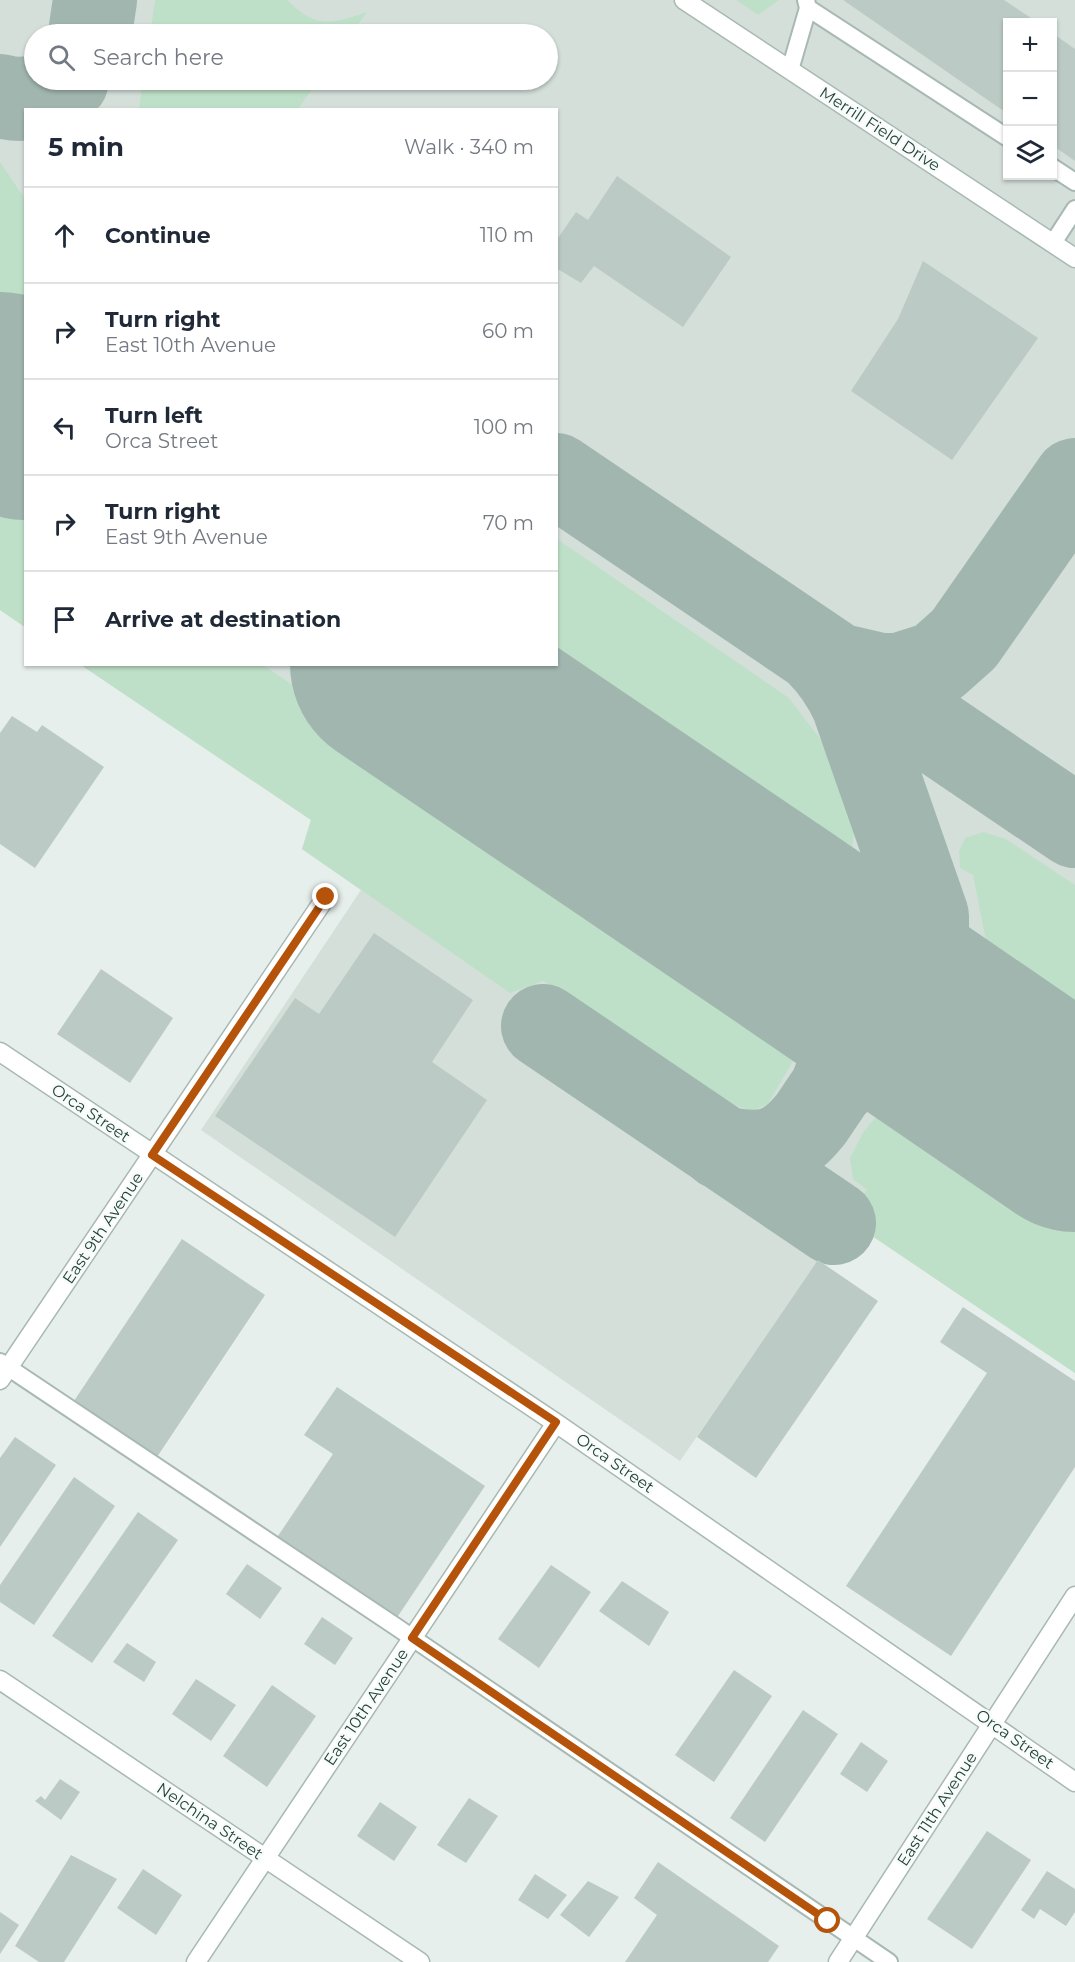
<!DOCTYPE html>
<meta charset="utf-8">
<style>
:root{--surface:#fff;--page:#f2f2f3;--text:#1f2937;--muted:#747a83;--line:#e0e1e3}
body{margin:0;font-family:Montserrat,sans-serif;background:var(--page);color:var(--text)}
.controls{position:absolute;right:18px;top:18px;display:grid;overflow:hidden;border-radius:0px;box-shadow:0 2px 4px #0004}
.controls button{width:54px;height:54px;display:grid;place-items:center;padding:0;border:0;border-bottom:2px solid var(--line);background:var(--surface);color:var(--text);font:30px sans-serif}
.stop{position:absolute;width:18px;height:18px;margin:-14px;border:4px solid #b45309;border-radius:50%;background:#fff}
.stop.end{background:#b45309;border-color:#fff;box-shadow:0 2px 6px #0008}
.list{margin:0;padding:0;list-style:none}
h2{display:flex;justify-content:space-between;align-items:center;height:78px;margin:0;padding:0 24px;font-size:26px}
h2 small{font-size:20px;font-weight:400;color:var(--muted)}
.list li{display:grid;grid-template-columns:39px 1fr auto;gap:18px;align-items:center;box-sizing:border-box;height:96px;padding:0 24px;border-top:2px solid var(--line)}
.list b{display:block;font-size:22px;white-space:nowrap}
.list p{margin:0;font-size:20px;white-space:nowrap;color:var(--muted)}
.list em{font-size:20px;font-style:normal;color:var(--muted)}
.icon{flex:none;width:33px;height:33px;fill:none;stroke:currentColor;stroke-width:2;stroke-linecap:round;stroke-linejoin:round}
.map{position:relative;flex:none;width:1075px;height:1962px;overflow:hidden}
.search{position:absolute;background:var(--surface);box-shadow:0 2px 4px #0004;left:24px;top:24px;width:534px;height:66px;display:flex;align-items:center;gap:15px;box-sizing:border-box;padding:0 21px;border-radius:33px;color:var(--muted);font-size:22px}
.panel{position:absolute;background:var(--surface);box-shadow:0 2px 4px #0004;left:24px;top:108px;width:534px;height:558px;border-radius:0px}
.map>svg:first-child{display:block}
.built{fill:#d4dfda;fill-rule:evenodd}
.green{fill:#bfe0c8}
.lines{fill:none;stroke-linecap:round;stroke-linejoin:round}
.taxiway{stroke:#a2b6b0;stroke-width:84}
.runway{stroke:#a2b6b0;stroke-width:210}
.building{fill:#bbcac4}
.service-casing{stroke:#a8b8b2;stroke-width:20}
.minor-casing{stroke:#a8b8b2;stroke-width:21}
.service{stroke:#fff;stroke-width:16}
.minor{stroke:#fff;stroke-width:18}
.route{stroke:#b45309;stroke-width:8}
.labels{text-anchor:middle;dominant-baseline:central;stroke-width:5;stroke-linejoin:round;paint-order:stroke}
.street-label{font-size:16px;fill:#24423a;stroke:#f7fbf9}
</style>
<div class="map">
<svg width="1075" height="1962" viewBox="0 0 1075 1962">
<rect width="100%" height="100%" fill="#e6efeb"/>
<path class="built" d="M0,0h1075v1373l-228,-154 -167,242 -479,-331 160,-240 -59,-41 9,-29 -230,-155 475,-1v-554h-530l-1,517 -25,-17zM1008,22h44v154h-44zM34,34h514v46h-514z"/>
<path class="green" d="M155,0h132c29,29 44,24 80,12l-16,22h-201z
M736,0h43l-21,15z
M143,80h176l-21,29h-159z
M0,162l25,37v126l-25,-16z
M0,487l25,17v123l-25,-17z
M557,539l232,159 35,46 13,25 11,29 6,28 -2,26 -8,22 -21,-4 -26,-10 -283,-195 42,-1z
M81,665h182l519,349 12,12 3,28 -29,50 -16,7 -18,-6 -191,-124 -33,12 -208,-144 9,-29z
M983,832l23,7 69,46v159l-47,-36 -18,-23 -24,-44 -13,-66 -13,-7 -1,-17 6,-13z
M903,1105l13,7 11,11 18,4 130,87v159l-228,-154 20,-29 -14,-11 -3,-21 14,-27 21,-24z"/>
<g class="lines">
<path class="taxiway" d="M90,34l5,-34
M0,96c25,7 48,1 67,-16
M556,475l519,351
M841,666l39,9h19l38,-12 27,-24 111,-159
M773,920c18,16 39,32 53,52 25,34 22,78 6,115
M543,1026l291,197
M832,1087c68,-62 115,-39 187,2
M722,1148c41,8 62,5 89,-29l108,-160 8,-27v-16l-74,-212c-9,-20 -20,-36 -36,-52"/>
<path class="runway" d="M0,397l26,18
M395,664l378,256 302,207"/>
</g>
<path class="building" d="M843,0h161l33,22h-29v92z
M1052,33l23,16v112l-23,-16z
M617,176l114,81 -48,70 -89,-61 -13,17 -25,-15v-27l20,-29 12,8z
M923,261l115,77 -86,122 -101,-69 47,-72z
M12,716l25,16 5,-7 62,42 -69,101 -35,-24v-111z
M374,933l99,67 -41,62 55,38 -92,137 -180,-121 80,-118 24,16z
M101,969l72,49 -43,65 -73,-49z
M182,1239l83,56 -112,168 -83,-56z
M818,1260l60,41 -122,177 -59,-41z
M963,1307l112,74v86l-124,189 -105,-70 141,-213 -47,-31z
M337,1387l148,99 -91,136 -120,-80 59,-88 -29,-19z
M15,1437l41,28 -56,82v-89z
M74,1477l41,29 -81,119 -34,-23v-17z
M138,1512l40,28 -86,123 -40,-27z
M247,1564l35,24 -22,31 -34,-25z
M551,1565l40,27 -52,76 -41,-29z
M622,1581l47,31 -20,34 -50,-35z
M322,1617l31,21 -18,27 -31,-21z
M127,1643l29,19 -12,20 -31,-20z
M734,1670l38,26 -58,86 -39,-27z
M196,1679l40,26 -25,36 -39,-27z
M272,1685l44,31 -49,71 -44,-31z
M803,1710l35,24 -73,108 -35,-24z
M861,1742l27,19 -21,31 -27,-18z
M60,1779l20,13 -19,28 -26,-19 6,-5 4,4z
M469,1798l29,18 -32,47 -29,-18z
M380,1802l37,25 -23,34 -37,-25z
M987,1831l44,29 -59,89 -45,-30z
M71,1855l46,24 -53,83h-25l-24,-16z
M658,1862l121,84 -11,16h-143l32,-47 -23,-17z
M143,1869l39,26 -26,40 -39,-27z
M1047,1871l28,18v23l-9,14 -26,-17 -6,10 -13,-9z
M535,1874l32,21 -19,24 -30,-19z
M588,1881l31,16 -30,40 -29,-22z
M0,1912l19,13 -19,29z"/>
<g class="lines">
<defs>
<path id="service" d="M808,8l200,130
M790,70l18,-62 -2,-8
M1052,167l23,15
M1053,243l22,-34
M0,1362l395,264 494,336"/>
<path id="minor" d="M684,0l391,258
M0,1052l556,371 519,359
M0,1380l326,-483
M0,1680l420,282
M196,1962l360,-539
M838,1962l237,-366"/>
</defs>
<use href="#service" class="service-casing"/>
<use href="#minor" class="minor-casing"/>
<use href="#service" class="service"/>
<use href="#minor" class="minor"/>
</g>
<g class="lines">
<path class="route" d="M326,897l-174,258 404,267 -144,216 416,283"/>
</g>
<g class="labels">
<g class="street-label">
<text transform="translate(880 129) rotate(33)">Merrill Field Drive</text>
<text transform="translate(91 1113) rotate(34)">Orca Street</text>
<text transform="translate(103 1228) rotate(-56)">East 9th Avenue</text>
<text transform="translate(615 1463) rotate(35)">Orca Street</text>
<text transform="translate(366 1707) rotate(-56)">East 10th Avenue</text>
<text transform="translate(1015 1739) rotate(35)">Orca Street</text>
<text transform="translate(937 1809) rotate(-57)">East 11th Avenue</text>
<text transform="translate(210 1821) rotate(34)">Nelchina Street</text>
</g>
</g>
</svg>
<div class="controls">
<button>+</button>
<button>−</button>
<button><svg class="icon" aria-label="layers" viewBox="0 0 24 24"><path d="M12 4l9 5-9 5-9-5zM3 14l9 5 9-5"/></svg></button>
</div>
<div class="stop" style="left:828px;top:1921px"></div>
<div class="stop end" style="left:326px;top:897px"></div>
<div class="search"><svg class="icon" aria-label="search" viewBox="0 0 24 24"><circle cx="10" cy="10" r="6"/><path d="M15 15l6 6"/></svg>Search here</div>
<section class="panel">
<h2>5 min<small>Walk · 340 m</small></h2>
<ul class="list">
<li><svg class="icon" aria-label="ahead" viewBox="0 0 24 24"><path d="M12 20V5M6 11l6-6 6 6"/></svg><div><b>Continue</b></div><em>110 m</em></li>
<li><svg class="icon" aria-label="right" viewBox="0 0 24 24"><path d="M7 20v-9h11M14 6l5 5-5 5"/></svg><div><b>Turn right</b><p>East 10th Avenue</p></div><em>60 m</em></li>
<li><svg class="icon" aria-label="left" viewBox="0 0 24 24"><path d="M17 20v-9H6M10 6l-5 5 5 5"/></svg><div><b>Turn left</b><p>Orca Street</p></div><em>100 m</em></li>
<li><svg class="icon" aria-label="right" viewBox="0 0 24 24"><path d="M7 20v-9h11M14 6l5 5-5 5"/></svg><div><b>Turn right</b><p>East 9th Avenue</p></div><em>70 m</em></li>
<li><svg class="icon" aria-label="arrive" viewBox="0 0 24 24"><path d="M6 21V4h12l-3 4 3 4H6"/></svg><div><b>Arrive at destination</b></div></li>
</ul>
</section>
</div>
